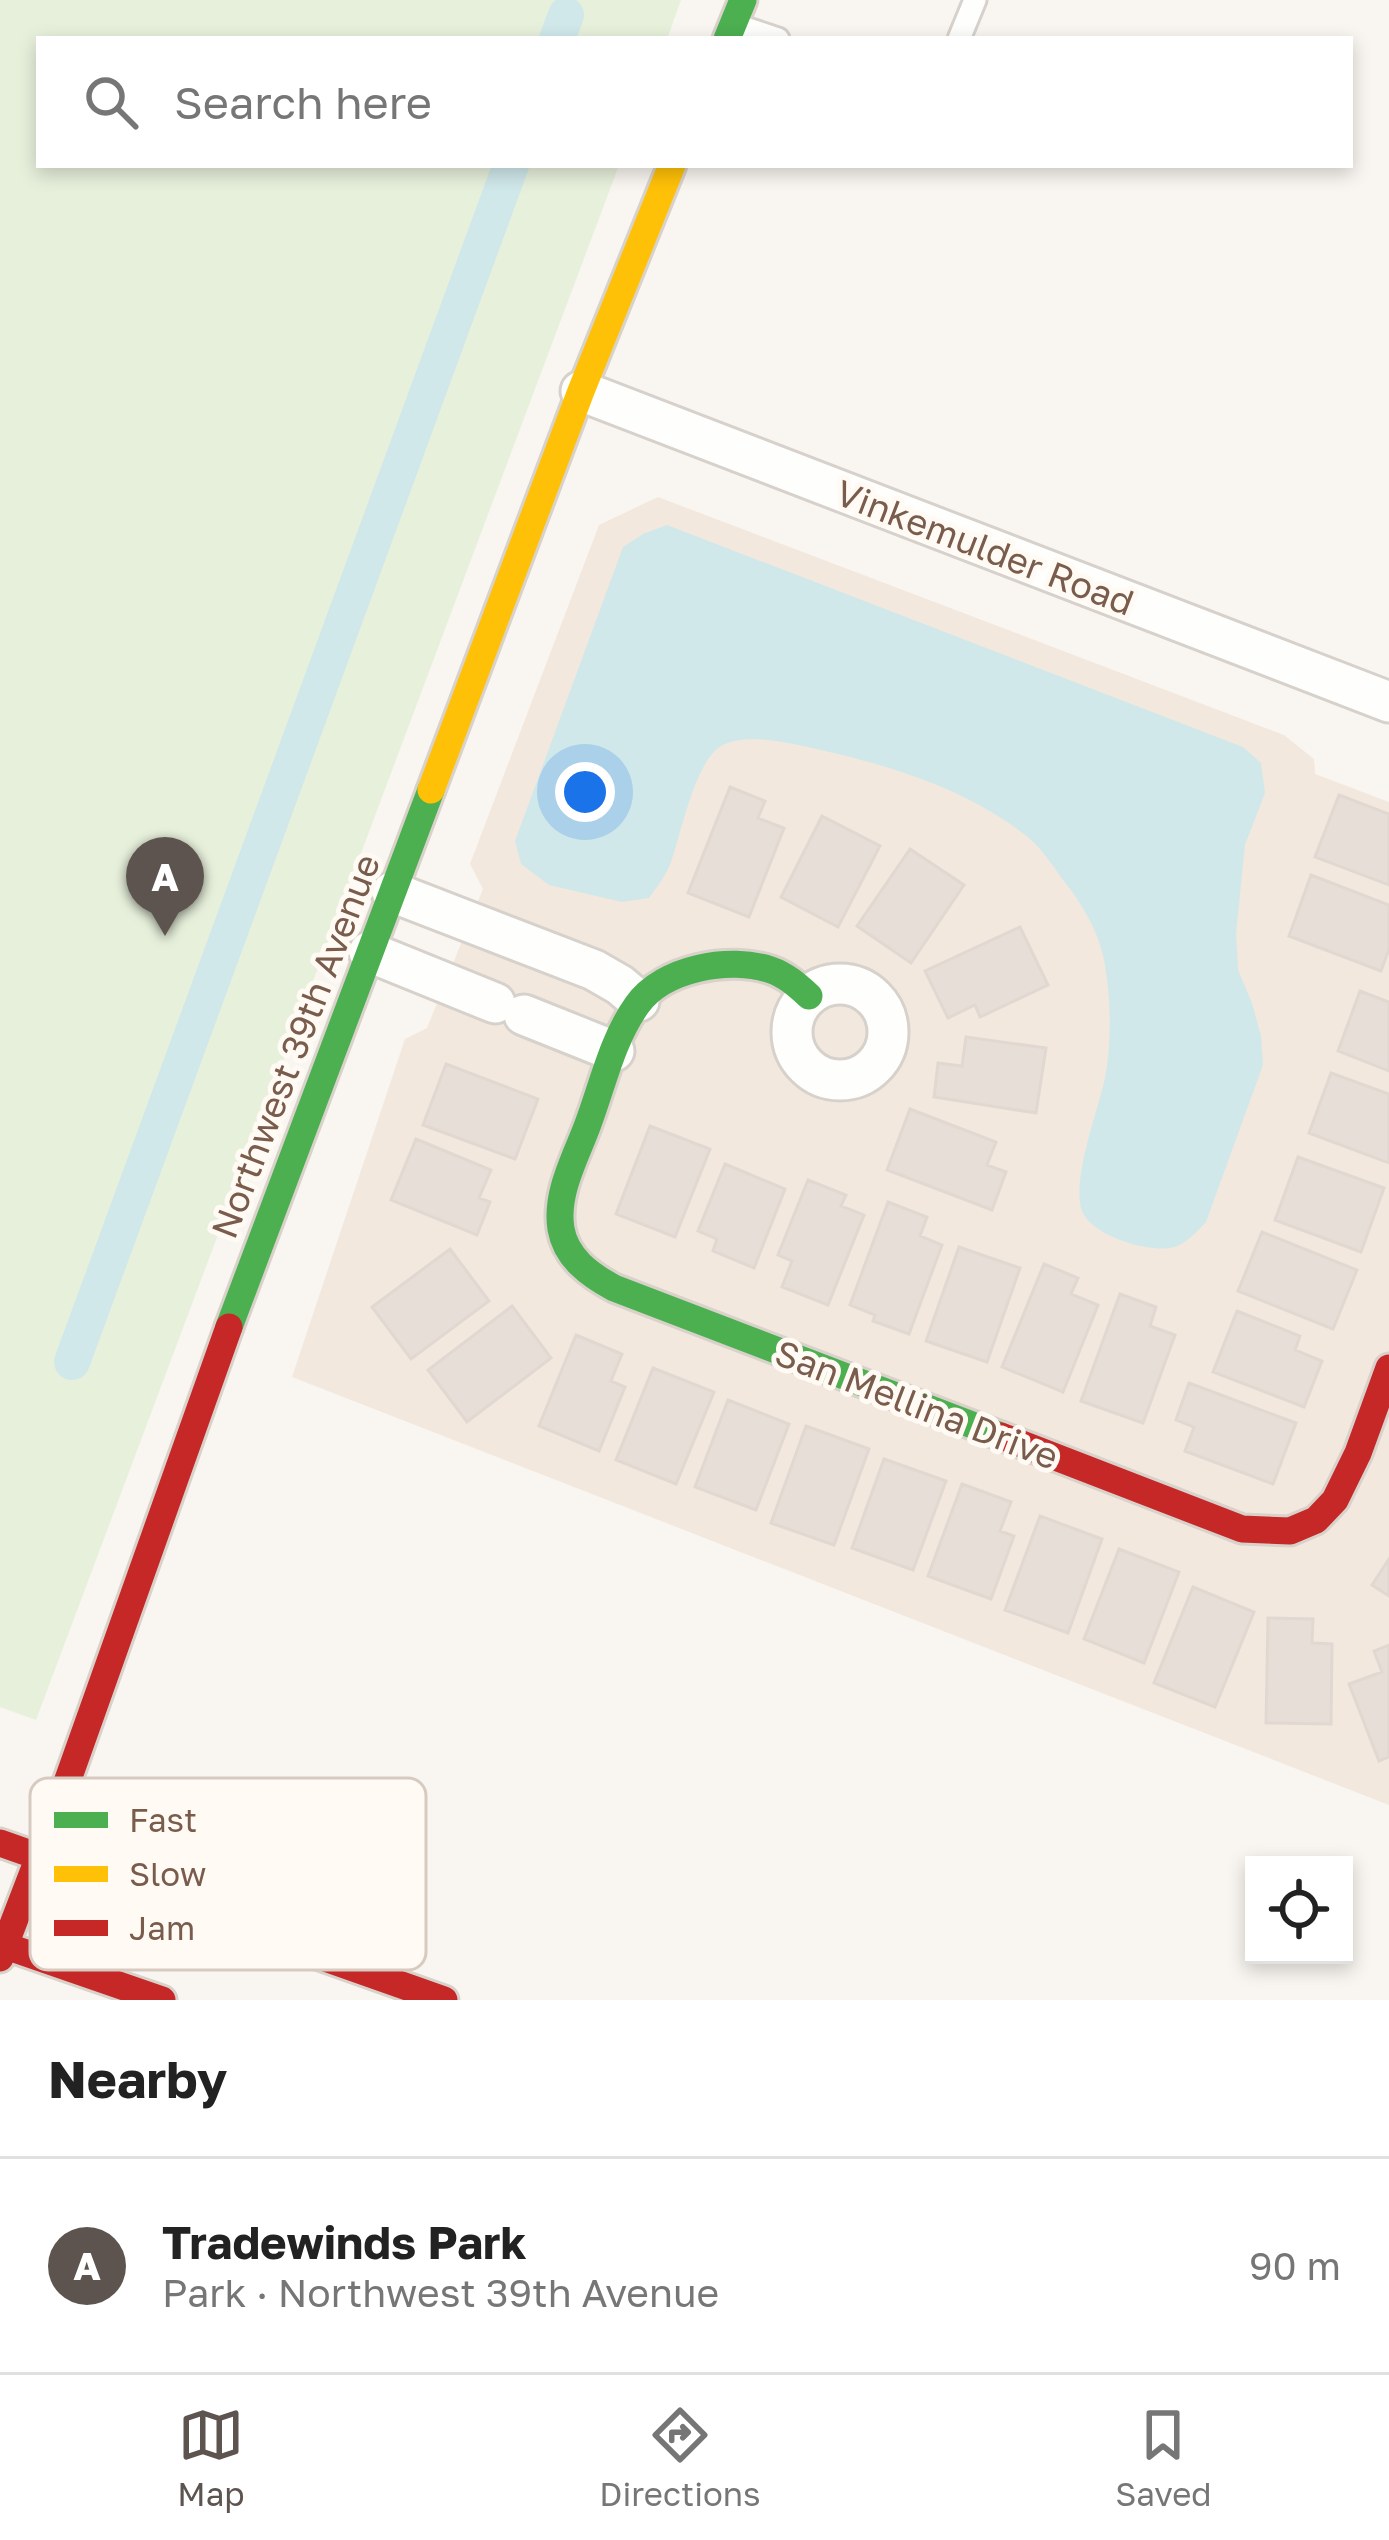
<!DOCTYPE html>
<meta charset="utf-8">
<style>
:root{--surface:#fff;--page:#f2f2f2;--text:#222;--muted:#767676;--line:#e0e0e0;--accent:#5d544f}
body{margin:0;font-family:"Golos Text",sans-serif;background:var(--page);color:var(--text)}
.controls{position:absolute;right:36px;bottom:36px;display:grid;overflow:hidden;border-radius:0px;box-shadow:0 6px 18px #0003}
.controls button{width:108px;height:108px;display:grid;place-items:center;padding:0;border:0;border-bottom:3px solid var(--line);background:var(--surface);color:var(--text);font:60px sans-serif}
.you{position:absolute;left:585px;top:792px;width:42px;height:42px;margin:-30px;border:9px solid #fff;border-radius:50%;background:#1a73e8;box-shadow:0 0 0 18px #1a73e833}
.badge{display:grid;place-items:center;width:78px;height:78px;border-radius:50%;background:var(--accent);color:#fff;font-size:39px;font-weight:700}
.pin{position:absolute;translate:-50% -99px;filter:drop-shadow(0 3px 6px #0008)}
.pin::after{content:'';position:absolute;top:63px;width:42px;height:36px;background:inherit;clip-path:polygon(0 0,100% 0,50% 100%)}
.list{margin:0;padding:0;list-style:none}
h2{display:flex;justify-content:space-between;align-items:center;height:156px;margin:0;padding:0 48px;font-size:51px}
h2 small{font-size:39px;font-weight:400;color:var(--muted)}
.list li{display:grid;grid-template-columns:78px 1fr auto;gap:36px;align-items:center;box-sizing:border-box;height:216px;padding:0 48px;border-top:3px solid var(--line)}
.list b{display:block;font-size:45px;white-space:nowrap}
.list p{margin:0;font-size:39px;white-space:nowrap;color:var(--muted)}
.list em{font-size:39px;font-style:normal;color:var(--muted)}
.icon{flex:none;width:66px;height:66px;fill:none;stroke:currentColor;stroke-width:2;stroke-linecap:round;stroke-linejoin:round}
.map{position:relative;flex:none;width:1389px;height:2000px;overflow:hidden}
.search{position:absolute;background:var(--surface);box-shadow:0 6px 18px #0003;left:36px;right:36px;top:36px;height:132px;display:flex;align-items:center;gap:30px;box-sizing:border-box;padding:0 42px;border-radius:0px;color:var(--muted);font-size:45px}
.sheet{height:372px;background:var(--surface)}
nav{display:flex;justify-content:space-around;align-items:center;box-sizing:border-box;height:168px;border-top:3px solid var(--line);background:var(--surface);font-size:33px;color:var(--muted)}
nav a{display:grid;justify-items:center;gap:6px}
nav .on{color:var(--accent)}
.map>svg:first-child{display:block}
.residential{fill:#f2e8de}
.green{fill:#e7f0db}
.water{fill:#d0e8ea}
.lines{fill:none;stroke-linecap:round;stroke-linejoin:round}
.canal{stroke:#d0e8ea;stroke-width:36}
.building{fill:#e6ded7;stroke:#e2d8d2;stroke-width:3}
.lane-casing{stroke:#d7d1cb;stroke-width:27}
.street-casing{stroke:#d7d1cb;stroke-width:45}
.fast-casing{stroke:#d9d2cb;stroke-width:33}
.slow-casing{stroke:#d9d2cb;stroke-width:33}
.jam-casing{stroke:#d9d2cb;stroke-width:33}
.lane{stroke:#fefefd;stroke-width:21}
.street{stroke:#fefefd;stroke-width:39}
.fast{stroke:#4caf50;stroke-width:27}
.slow{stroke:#ffc107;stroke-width:27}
.jam{stroke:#c62828;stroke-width:27}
.labels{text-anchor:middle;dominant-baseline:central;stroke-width:10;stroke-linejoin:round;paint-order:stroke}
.street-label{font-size:36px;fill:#7a5c4d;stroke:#fffaf3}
.key{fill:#fffaf3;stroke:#d7cbc1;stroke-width:3}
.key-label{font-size:33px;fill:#7a5c4d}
</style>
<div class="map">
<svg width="1389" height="2000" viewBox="0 0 1389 2000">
<rect width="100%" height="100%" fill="#f9f5f0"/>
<path class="residential" d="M658,497l626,238 30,24 1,15 74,28v1003l-1097,-428 113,-338 22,-11 56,-139 -13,-25 129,-339z"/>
<path class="green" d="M0,0h681l-14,39h-628v126h580l-583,1555 -36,-13z"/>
<path class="water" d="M667,525l576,222 18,16 4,30 -20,52 -9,89 2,36 14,33 9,33 2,29 -57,157c-10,10 -21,24 -36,26 -24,4 -79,-13 -88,-37 -11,-31 16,-100 23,-133 7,-37 6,-81 -1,-118 -5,-28 -23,-58 -41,-80 -10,-14 -21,-31 -34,-42 -60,-48 -134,-71 -208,-88 -27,-6 -72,-18 -98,-5 -29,14 -42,93 -54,122 -5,11 -13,21 -20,31l-27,4 -73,-17 -28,-21 -6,-23 108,-294 20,-13z"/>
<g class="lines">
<path class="canal" d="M557,39l9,-24
M72,1362l439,-1197"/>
</g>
<path class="building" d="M730,787l35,14 -7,17 26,10 -35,89 -61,-24z
M1339,795l50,19v71l-74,-28z
M822,816l58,30 -42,81 -57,-30z
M910,849l54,36 -53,78 -54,-37z
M1311,875l78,30v44l-8,22 -92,-35z
M1020,927l28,58 -68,32 -5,-12 -27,13 -23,-47z
M1360,991l29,11v69l-51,-20z
M966,1037l80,11 -10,65 -102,-16 4,-34 24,3z
M446,1064l92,35 -23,60 -92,-34z
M1331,1073l58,21v69l-80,-30z
M910,1109l86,33 -9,23 19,7 -14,38 -105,-40z
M650,1126l60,23 -35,88 -59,-23z
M416,1139l75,31 -12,28 11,4 -13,33 -86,-35z
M1298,1157l86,31 -23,64 -86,-32z
M725,1164l60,25 -31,79 -41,-17 4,-12 -19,-8z
M808,1180l38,15 -5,11 23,9 -36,90 -46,-18 10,-26 -14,-6z
M888,1202l39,15 -7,19 22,9 -33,89 -36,-13 2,-6 -25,-10z
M1262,1232l95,38 -24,59 -95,-38z
M959,1247l61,21 -33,94 -61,-21z
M450,1249l39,52 -78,58 -39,-52z
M1044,1264l34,14 -7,16 27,11 -35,87 -61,-25z
M1120,1294l36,13 -6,19 25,9 -32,88 -62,-22z
M512,1306l39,52 -84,64 -39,-52z
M1237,1311l63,25 -5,14 27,11 -18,46 -91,-35z
M576,1335l46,19 -11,27 14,6 -26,64 -60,-25z
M653,1368l61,24 -38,92 -60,-24z
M1189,1383l107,40 -23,61 -88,-33 9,-24 -18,-7z
M728,1400l61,24 -33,86 -61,-23z
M806,1426l63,23 -35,96 -63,-22z
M884,1459l62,22 -33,89 -61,-22z
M962,1484l49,18 -11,29 14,5 -23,63 -63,-23z
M1040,1516l62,23 -34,94 -63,-23z
M1119,1549l60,23 -35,91 -60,-24z
M1389,1559v37l-17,-11z
M1193,1587l61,25 -39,95 -61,-24z
M1268,1618l45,1 -1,24 20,1 -1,80 -65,-1z
M1389,1645v112l-10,4 -30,-77 33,-12 -8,-21z"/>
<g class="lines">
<defs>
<path id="lane" d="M733,24l45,15
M959,39l16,-39"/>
<path id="street" d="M581,391l808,311
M392,892l202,78 26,15 19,16
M369,952l126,51
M792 1032a48 48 0 1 1 96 0a48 48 0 1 1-96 0Z
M524,1015l90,36"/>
<path id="fast" d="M727,39l16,-39
M809,996c-11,-10 -23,-21 -38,-26 -41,-14 -108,-2 -134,35 -25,35 -34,79 -49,119 -12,33 -33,69 -27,105 5,29 29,46 53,59l387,148
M229,1327l202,-537"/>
<path id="slow" d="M431,790l150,-399 91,-226"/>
<path id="jam" d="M1001,1436l241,93 48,2 26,-11 19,-20 23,-47 31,-85
M0,1843l444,157
M0,1944l162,56
M0,1958l60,-156 169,-475"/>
</defs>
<use href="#lane" class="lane-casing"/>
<use href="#street" class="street-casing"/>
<use href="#fast" class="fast-casing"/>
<use href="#slow" class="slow-casing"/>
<use href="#jam" class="jam-casing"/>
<use href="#lane" class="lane"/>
<use href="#street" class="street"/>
<use href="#fast" class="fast"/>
<use href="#slow" class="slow"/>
<use href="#jam" class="jam"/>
</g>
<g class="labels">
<g class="street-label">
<text transform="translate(985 547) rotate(21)">Vinkemulder Road</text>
<text transform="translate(295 1046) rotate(-69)">Northwest 39th Avenue</text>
<text transform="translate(917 1404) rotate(21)">San Mellina Drive</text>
</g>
</g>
<rect x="30" y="1778" width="396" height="192" rx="18" class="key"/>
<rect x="54" y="1812" width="54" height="16" fill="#4caf50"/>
<rect x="54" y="1866" width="54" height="16" fill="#ffc107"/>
<rect x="54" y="1920" width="54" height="16" fill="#c62828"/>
<g class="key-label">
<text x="129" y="1832">Fast</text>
<text x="129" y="1886">Slow</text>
<text x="129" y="1940">Jam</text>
</g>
</svg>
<div class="controls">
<button><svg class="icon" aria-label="locate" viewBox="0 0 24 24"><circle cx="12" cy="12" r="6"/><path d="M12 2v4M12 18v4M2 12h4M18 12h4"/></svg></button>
</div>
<div class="you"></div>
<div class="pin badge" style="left:165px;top:936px">A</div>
<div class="search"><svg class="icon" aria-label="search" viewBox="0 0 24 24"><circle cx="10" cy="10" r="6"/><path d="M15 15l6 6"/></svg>Search here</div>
</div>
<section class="sheet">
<h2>Nearby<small></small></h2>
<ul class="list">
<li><span class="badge">A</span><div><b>Tradewinds Park</b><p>Park · Northwest 39th Avenue</p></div><em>90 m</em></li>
</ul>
</section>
<nav>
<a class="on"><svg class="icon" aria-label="map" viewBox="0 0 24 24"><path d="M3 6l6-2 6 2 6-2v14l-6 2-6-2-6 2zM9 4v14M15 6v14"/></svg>Map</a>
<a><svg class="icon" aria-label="directions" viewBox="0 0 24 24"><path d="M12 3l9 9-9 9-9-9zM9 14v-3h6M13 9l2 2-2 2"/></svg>Directions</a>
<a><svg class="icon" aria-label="saved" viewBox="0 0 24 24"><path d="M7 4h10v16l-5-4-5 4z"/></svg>Saved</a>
</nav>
